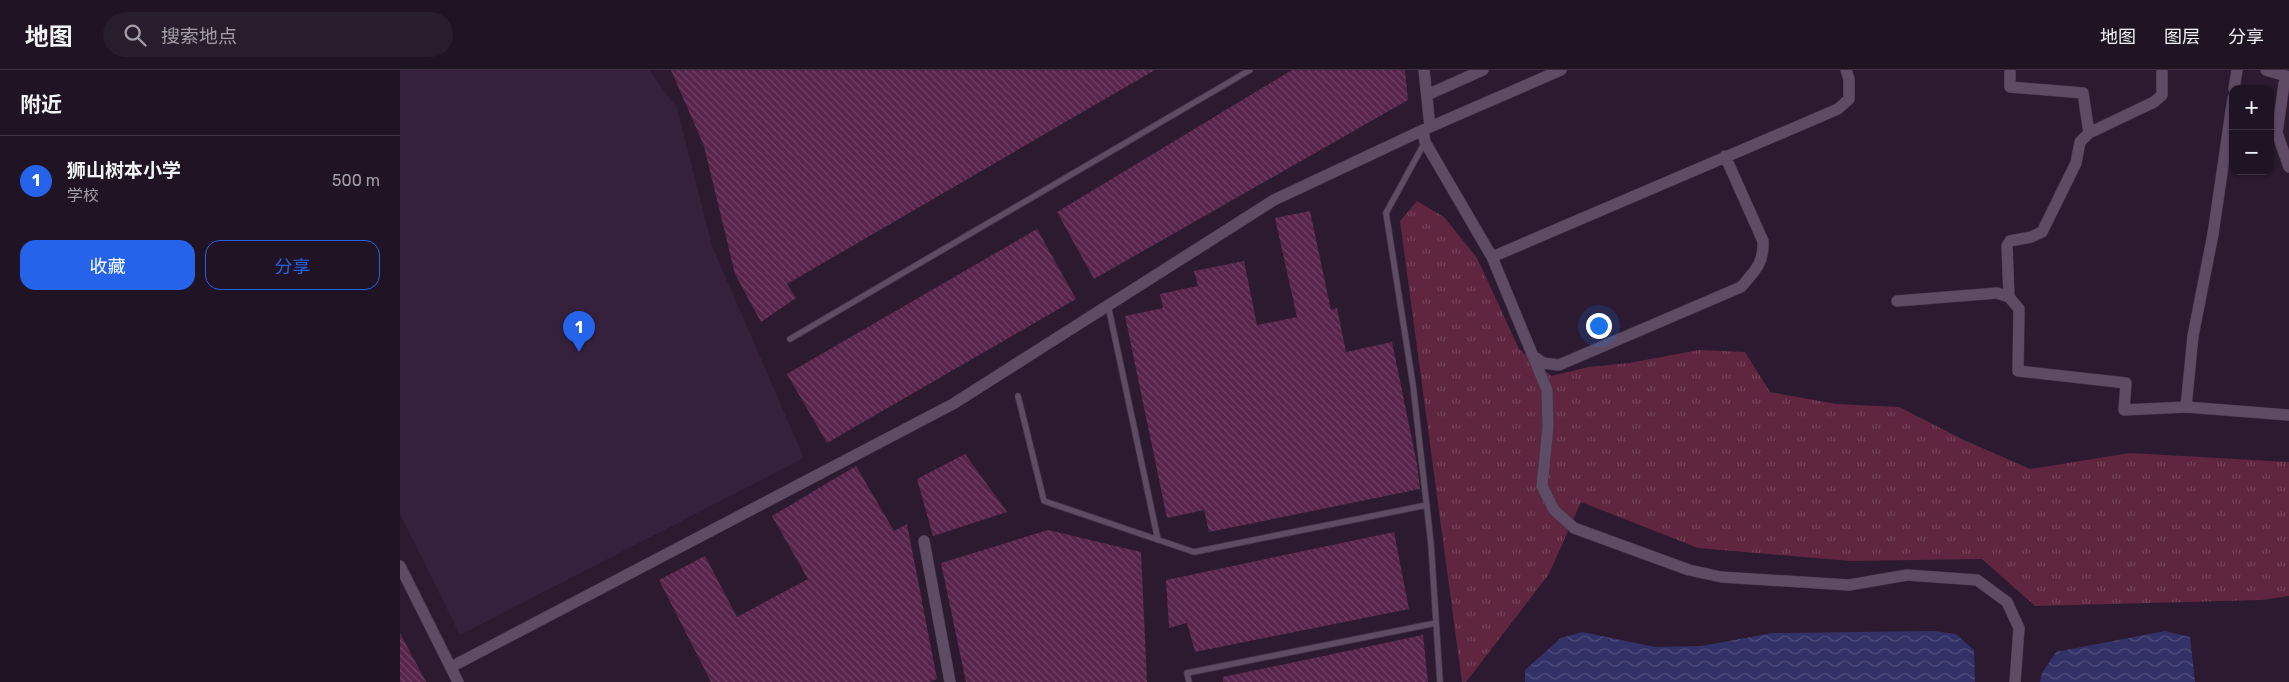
<!DOCTYPE html>
<html lang="zh">
<meta charset="utf-8">
<style>
:root{--surface:#201424;--page:#281d2c;--text:#f1f3f6;--muted:#a29ea6;--line:#3d3341;--accent:#2563eb}
body{margin:0;font-family:Rubik,"Noto Sans SC",sans-serif;background:var(--page);color:var(--text)}
.controls{position:absolute;right:15px;top:15px;display:grid;overflow:hidden;border-radius:10px;box-shadow:0 1px 4px #0004}
.controls button{width:45px;height:45px;display:grid;place-items:center;padding:0;border:0;border-bottom:1px solid var(--line);background:var(--surface);color:var(--text);font:25px sans-serif}
.you{position:absolute;left:1198px;top:255px;width:18px;height:18px;margin:-12px;border:4px solid #fff;border-radius:50%;background:#1a73e8;box-shadow:0 0 0 8px #1a73e833}
.badge{display:grid;place-items:center;width:32px;height:32px;border-radius:50%;background:var(--accent);color:#fff;font-size:16px;font-weight:700}
.pin{position:absolute;translate:-50% -41px;filter:drop-shadow(0 1px 2px #0008)}
.pin::after{content:'';position:absolute;top:26px;width:18px;height:15px;background:inherit;clip-path:polygon(0 0,100% 0,50% 100%)}
.list{margin:0;padding:0;list-style:none}
h2{display:flex;justify-content:space-between;align-items:center;height:65px;margin:0;padding:0 20px;font-size:21px}
h2 small{font-size:16px;font-weight:400;color:var(--muted)}
.list li{display:grid;grid-template-columns:32px 1fr auto;gap:15px;align-items:center;box-sizing:border-box;height:90px;padding:0 20px;border-top:1px solid var(--line)}
.list b{display:block;font-size:19px;white-space:nowrap}
.list p{margin:0;font-size:16px;white-space:nowrap;color:var(--muted)}
.list em{font-size:16px;font-style:normal;color:var(--muted)}
.actions{display:flex;gap:10px;padding:15px 20px}
.actions a{flex:1;padding:11px 0;border:1px solid var(--accent);border-radius:15px;text-align:center;font-size:18px;color:var(--accent)}
.actions .main{background:var(--accent);color:#fff}
.icon{flex:none;width:28px;height:28px;fill:none;stroke:currentColor;stroke-width:2;stroke-linecap:round;stroke-linejoin:round}
.map{position:relative;flex:none;width:1889px;height:612px;overflow:hidden}
header{display:flex;align-items:center;gap:30px;box-sizing:border-box;height:70px;padding:0 25px;background:var(--surface);border-bottom:1px solid var(--line)}
header strong{font-size:24px}
nav{display:flex;gap:28px;margin-inline-start:auto;font-size:18px}
.search{width:350px;height:45px;background:var(--page);display:flex;align-items:center;gap:12px;box-sizing:border-box;padding:0 18px;border-radius:28px;color:var(--muted);font-size:19px}
main{display:flex}
aside{flex:1;background:var(--surface)}
.map>svg:first-child{display:block}
.built{fill:#36213c}
.grass{fill:url(#grass-tufts)}
.water{fill:url(#water-waves)}
.building{fill:url(#building-back-hatch)}
.lines{fill:none;stroke-linecap:round;stroke-linejoin:round}
.service-casing{stroke:#433548;stroke-width:7}
.minor-casing{stroke:#433548;stroke-width:12}
.service{stroke:#5e4b64;stroke-width:5.5}
.minor{stroke:#5e4b64;stroke-width:11}
</style>
<header>
<strong>地图</strong>
<div class="search"><svg class="icon" aria-label="search" viewBox="0 0 24 24"><circle cx="10" cy="10" r="6"/><path d="M15 15l6 6"/></svg>搜索地点</div>
<nav><a>地图</a><a>图层</a><a>分享</a></nav>
</header>
<main>
<aside>
<h2>附近<small></small></h2>
<ul class="list">
<li><span class="badge">1</span><div><b>狮山树本小学</b><p>学校</p></div><em>500 m</em></li>
</ul>
<div class="actions"><a class="main">收藏</a><a>分享</a></div>
</aside>
<div class="map">
<svg width="1889" height="612" viewBox="0 0 1889 612">
<defs>
<pattern id="grass-tufts" width="24" height="20" patternUnits="userSpaceOnUse" patternTransform="scale(1.25)"><rect width="24" height="20" fill="#60263f"/><path d="M3 7l-1-3M5 7V3M7 7l1-3M15 17l-1-3M17 17v-4M19 17l1-3" fill="none" stroke="#76445a"/></pattern>
<pattern id="water-waves" width="16" height="10" patternUnits="userSpaceOnUse" patternTransform="scale(1.25)"><rect width="16" height="10" fill="#333268"/><path d="M0 5q4-4 8 0t8 0" fill="none" stroke="#504f7d"/></pattern>
<pattern id="building-back-hatch" width="6" height="6" patternUnits="userSpaceOnUse" patternTransform="scale(1.25)"><rect width="6" height="6" fill="#58244c"/><path d="M-1 5l2 2M0 0l6 6M5-1l2 2" fill="none" stroke="#6f4365"/></pattern>
</defs>
<rect width="100%" height="100%" fill="#2b1a30"/>
<path class="built" d="M0,0h249l28,38 35,138 92,212 -344,177 -60,-121z"/>
<path class="grass" d="M1017,131l27,16 33,41 42,91 32,27 38,-9 40,-4 70,-13 46,2 25,40 66,12 63,3 65,33 66,29 100,-16 159,9v134l-28,4 -226,6 -53,-47 -132,2 -152,-13 -117,-46 -32,72 -83,108h-4l-62,-461z"/>
<path class="water" d="M1534,561l22,3 18,16 1,32h-450v-12l36,-32 21,-6 73,15 46,-1 72,-13z
M1765,561l25,6 5,45h-155l2,-9 14,-21z"/>
<path class="building" d="M271,0h484l-368,214 9,14 -35,24 -26,-48 -31,-128z
M892,0h113l3,30 -314,179 -37,-67z
M910,141l21,99 6,-2 9,44 46,-10 25,122 3,25 -211,43 -5,-22 -37,8 -42,-202 38,-8 -3,-14 38,-8 -4,-15 50,-10 13,64 40,-8 -22,-99z
M637,159l39,70 -249,144 -40,-69z
M565,384l42,58 -74,24 -16,-57z
M456,396l38,65 13,-7 30,155 -8,3h-218l-52,-102 46,-24 32,61 71,-38 -36,-63z
M648,460l93,22 6,130h-181l-25,-119z
M994,462l15,77 -214,43 -8,-29 -18,5 -3,-48z
M0,563l26,49h-26z
M1023,565l5,47h-205v-5z"/>
<g class="lines">
<defs>
<path id="service" d="M1025,72l-39,71 27,172 18,159 9,138
M708,235l50,235
M390,269l460,-269
M618,326l26,105 150,51 233,-47
M789,612l-2,-9 249,-50"/>
<path id="minor" d="M1024,0l6,57
M1610,0v17l73,6 6,40
M1866,0l23,7
M1885,7l-8,56 12,34
M1834,19l3,-19
M1027,25l56,-25
M1023,60l2,12 67,115 55,133 1,37 -6,59 12,24 20,18 115,42 32,7 128,8 58,-10 70,5 30,22 12,26 -4,54
M1092,187l346,-148 11,-10v-20l-3,-9
M1609,227l-2,-51 3,-5 21,-4 11,-5 34,-69 4,-21 9,-9 65,-31 8,-7v-25
M1497,231l100,-8 12,4 10,12 -1,62 108,12 -2,27 62,-3 103,8
M1136,288l7,5 16,2 182,-78c14,-16 23,-24 22,-46l-38,-85
M1786,337l7,-71 20,-102 20,-136
M524,471l26,141
M0,496l58,116
M51,597l502,-263 321,-204 149,-70 138,-60"/>
</defs>
<use href="#service" class="service-casing"/>
<use href="#minor" class="minor-casing"/>
<use href="#service" class="service"/>
<use href="#minor" class="minor"/>
</g>
</svg>
<div class="controls">
<button>+</button>
<button>−</button>
</div>
<div class="you"></div>
<div class="pin badge" style="left:179px;top:282px">1</div>
</div>
</main>
